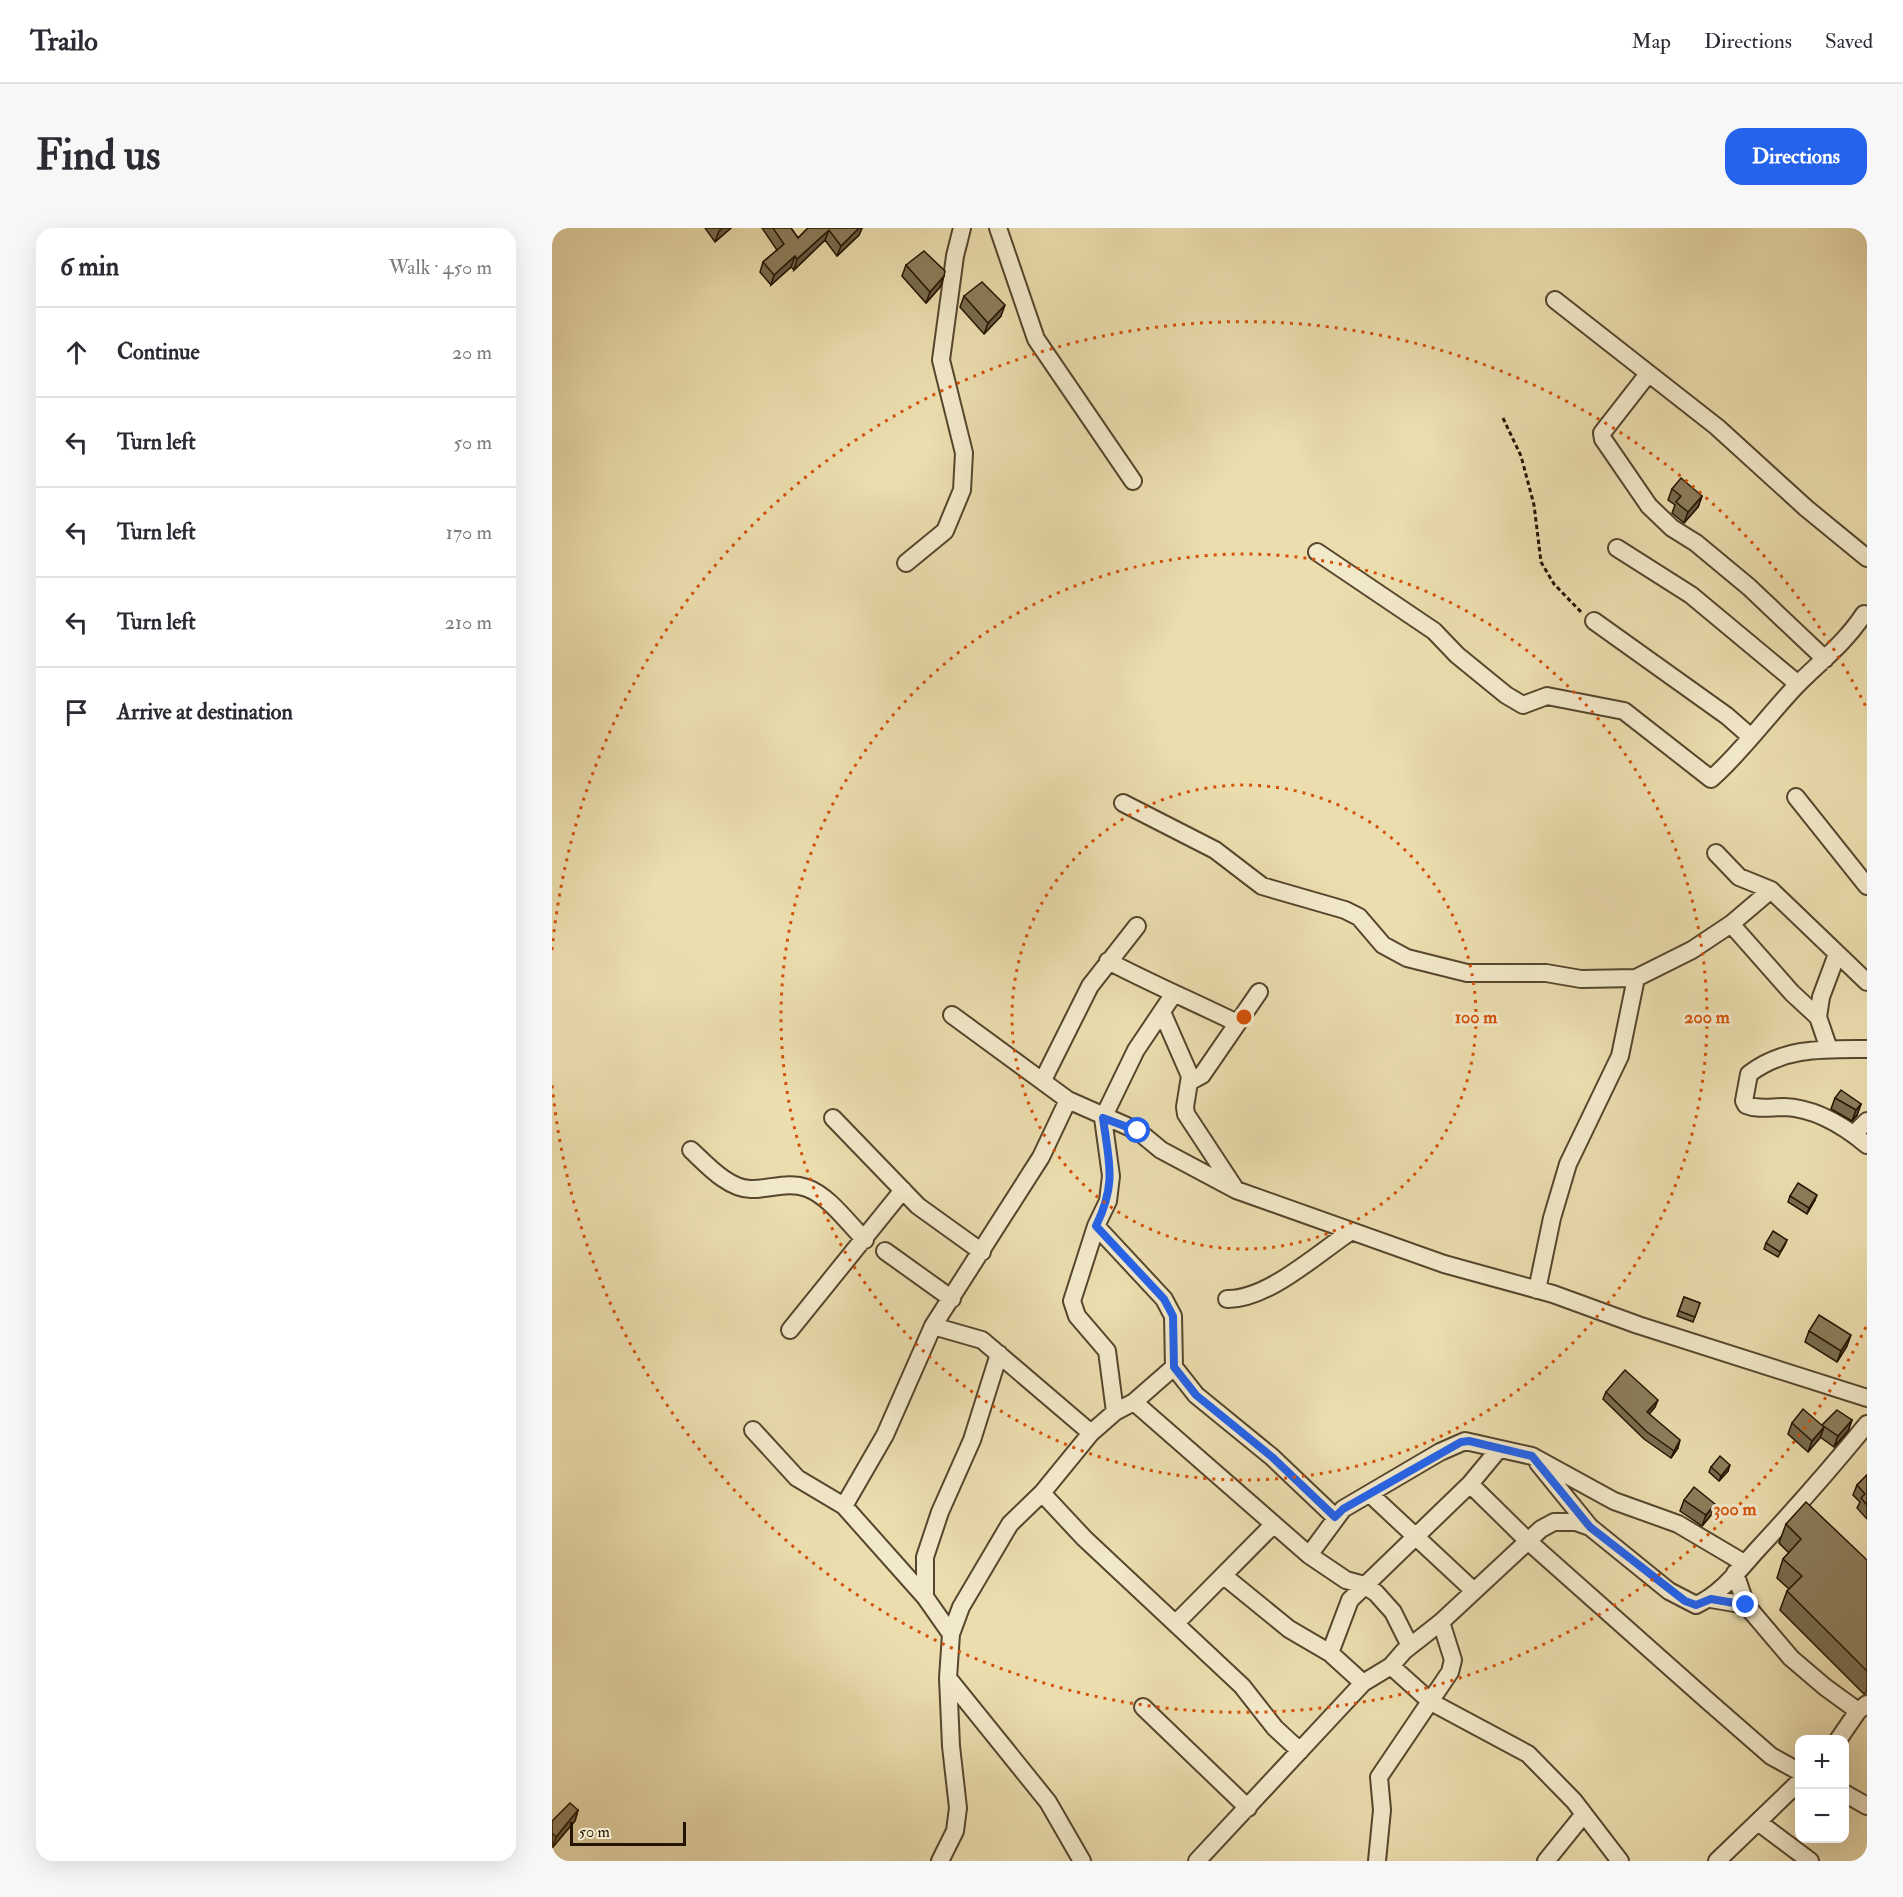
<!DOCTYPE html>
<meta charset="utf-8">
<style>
:root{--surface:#fff;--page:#f7f7f7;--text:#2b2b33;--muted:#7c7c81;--line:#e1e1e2;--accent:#2563eb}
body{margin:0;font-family:"IM FELL Double Pica",serif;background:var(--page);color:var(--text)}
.controls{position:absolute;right:18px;bottom:18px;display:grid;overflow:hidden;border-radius:12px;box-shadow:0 6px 24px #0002}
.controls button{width:54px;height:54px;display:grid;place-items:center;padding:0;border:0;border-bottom:2px solid var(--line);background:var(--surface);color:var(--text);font:30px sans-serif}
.scale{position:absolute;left:18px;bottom:15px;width:116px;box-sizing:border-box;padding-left:6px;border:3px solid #251402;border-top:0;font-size:16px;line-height:21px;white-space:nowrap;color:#251402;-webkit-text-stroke:4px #f2e9ca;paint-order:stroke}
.stop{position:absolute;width:18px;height:18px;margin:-14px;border:4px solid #2563eb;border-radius:50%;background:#fff}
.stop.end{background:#2563eb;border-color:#fff;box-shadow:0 2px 6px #0008}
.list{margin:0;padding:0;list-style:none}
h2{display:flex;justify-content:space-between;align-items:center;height:78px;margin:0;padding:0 24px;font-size:26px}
h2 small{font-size:20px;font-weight:400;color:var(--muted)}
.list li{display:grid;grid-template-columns:39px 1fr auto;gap:18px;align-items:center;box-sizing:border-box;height:90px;padding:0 24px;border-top:2px solid var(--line)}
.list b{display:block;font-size:22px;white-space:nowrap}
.list em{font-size:20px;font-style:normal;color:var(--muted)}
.icon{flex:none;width:33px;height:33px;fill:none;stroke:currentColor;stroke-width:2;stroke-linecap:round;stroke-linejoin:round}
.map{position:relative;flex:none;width:1315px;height:1633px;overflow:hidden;border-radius:18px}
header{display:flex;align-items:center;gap:36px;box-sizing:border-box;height:84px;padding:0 30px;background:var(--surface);border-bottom:2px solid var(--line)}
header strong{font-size:28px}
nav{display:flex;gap:33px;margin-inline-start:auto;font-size:21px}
.intro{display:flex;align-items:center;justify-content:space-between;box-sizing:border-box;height:144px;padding:0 36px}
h1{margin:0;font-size:42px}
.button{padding:15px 27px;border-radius:18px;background:var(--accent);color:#fff;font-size:21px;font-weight:700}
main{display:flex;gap:36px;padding:0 36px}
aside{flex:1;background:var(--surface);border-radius:18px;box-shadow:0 6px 24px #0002}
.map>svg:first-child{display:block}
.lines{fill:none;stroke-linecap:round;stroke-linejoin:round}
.minor-casing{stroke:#56462d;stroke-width:20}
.path{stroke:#251402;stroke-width:3;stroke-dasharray:4.5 3;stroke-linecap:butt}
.minor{stroke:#f2e9ca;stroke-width:16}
.wall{fill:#786c4e;stroke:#251402;stroke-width:1.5}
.shaded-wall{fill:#625840;stroke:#251402;stroke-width:1.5}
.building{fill:#8c7d5b;stroke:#251402;stroke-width:1.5}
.route{stroke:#2563eb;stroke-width:8}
.ring{fill:none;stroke:#d4520b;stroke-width:3;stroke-dasharray:3 6}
.centre{fill:#d4520b;stroke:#f2e9ca;stroke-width:3}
.ring-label{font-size:18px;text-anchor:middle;font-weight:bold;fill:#d4520b;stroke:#f2e9ca;stroke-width:6;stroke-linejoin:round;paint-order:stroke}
</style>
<header>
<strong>Trailo</strong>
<nav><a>Map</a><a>Directions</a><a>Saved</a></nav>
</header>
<div class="intro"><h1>Find us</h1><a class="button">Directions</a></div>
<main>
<aside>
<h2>6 min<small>Walk · 450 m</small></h2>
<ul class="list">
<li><svg class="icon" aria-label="ahead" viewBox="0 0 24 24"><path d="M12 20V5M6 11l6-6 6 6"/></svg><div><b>Continue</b></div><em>20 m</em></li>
<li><svg class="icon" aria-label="left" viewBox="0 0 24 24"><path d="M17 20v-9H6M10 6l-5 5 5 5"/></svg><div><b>Turn left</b></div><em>50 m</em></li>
<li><svg class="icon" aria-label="left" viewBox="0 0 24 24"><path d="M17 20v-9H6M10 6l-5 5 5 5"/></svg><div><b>Turn left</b></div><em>170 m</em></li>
<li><svg class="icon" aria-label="left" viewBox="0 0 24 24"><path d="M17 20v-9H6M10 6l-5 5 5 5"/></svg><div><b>Turn left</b></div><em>210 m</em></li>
<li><svg class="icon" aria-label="arrive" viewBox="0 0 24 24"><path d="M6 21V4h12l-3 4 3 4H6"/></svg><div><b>Arrive at destination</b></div></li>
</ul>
</aside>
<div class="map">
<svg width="1315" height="1633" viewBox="0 0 1315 1633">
<rect width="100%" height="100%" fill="#ebddae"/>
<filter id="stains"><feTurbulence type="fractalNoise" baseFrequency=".00333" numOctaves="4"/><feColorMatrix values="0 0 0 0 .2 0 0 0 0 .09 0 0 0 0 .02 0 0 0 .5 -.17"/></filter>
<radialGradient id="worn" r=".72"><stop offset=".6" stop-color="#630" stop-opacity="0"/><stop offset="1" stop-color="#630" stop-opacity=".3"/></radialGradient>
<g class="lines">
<defs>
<path id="minor" d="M446,0l38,111 97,142
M1003,72l162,127 89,81 61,50
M1096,146l-46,59 1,6 46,67 23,22 24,15 53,44 76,72
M1065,320l74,47 107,89
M765,324l117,79 23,24 49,40 17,10 24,-9 77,15 87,68c32,-28 57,-64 87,-95 23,-23 48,-42 66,-70
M354,335l39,-32 17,-41 2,-37 -23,-93 14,-104 7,-28
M1042,393l133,95 24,21
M1244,569l71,89
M571,575l92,47 47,36 83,24 14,7 24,28 24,13 60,15h79l35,6 55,-1 56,-28 39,-26 40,-34
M1164,625l23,24 32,13 96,92
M1179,696l61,69 26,24 11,32
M556,733c42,22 86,41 129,62
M610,784l28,64 -5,31 1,7 48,73
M400,787l116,85 70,31 23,19 75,40 208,74 109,30 85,31 229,73
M1266,789l3,-20 16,-43
M1315,821c-43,0 -83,-2 -118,25l-5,27 2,4c12,5 25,2 38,2 31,1 59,18 83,38
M491,852l47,-94 47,-60
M639,853l11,-6 57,-83
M281,890l85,88 64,46
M1302,906l13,-13
M139,922c15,14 38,40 61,39 19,0 36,-8 55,-1 22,8 41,35 58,52
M544,998l68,73 9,17 1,51 22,28 76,62 63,60
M333,1023l67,48
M985,1062l15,-72 16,-54 52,-108 16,-78
M675,1071c40,1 90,-45 123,-67
M381,1098l49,14 109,93
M238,1102l113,-140
M582,1174l175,153 37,25 18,5 12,8 17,19 17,34
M563,1184l-8,-61 -30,-35 -5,-15 24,-75 12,-25 3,-25 -8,-58 33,-68 37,-55
M201,1202l44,48 47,28 81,91 26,37
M986,1235l52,64
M918,1256l59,58 179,159 63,55 29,16
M490,1265l42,45 158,148 33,42 25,23
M818,1266l104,97
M292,1278l41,-71 48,-109 108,-169 27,-57
M757,1327l34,-46 97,-57 25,-11 67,15 82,45 64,23 66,39
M1183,1345l11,32 45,53 34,29 33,24
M672,1348l65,53 41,24 33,30
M373,1369v-40l15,-45 32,-72 27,-86
M1159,1371l35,6
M624,1395l96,-97
M778,1425l20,-53 120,-116 29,-35
M839,1438l40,36 97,52 46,47 46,60
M396,1450l100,124 34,59
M591,1479l105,101
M1286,1512l20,-29 9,-7
M1292,1565l23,13
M1206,1594l52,39
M388,1633l15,-30 3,-23 -7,-62 -3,-68 3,-44 10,-27 49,-83 32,-31 49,-60 24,-21 19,-10 40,-35
M645,1633l166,-178 28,-17 13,-15 37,-29 100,-93 13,-7h22l14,5 79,64 27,14c25,-11 43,-35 61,-55 38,-41 75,-83 110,-126
M825,1633l5,-51 -3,-33 71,-105 3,-12 -12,-38
M994,1633l38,-47
M1165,1633l83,-80"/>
</defs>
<use href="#minor" class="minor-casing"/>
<path class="path" d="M951,190l18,38 13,49 7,57 13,22 28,29"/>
<use href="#minor" class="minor"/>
</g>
<path class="wall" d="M153,0h26l-16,14z
M210,0h29l7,10 10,-10h54l-3,7 -22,21 -12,-16 -31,30 -3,-3 -20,18 -11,-13 3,-10 14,-12z
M354,37l38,11 -4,11 -14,16 -24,-27z
M412,68l37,20 -17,18 -24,-27z
M1120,261l30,7 -4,11 -14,16 -12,-10 3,-8 -7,-5z
M1283,870l26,6 -4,11 -5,6 -21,-12z
M1238,968l25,4 -8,14 -19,-12z
M1235,1012l-2,5 -7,12 -14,-8 2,-6z
M1132,1069l16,6 -7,19 -16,-6z
M1257,1103l38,15 -10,16 -32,-20z
M1054,1164l49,15 -6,7 29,34 -7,10 -27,-19 -41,-40z
M1300,1192l-4,11 -14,16 -14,-10 -12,15 -20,-18 4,-11 30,3z
M1159,1239l17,4 -9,10 -10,-9z
M1315,1247v44l-10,-11 3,-6 -7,-7 4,-10z
M1132,1272l31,4 -4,11 -9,11 -22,-15z
M1234,1296l81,36v132l-3,2 -84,-84 7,-19 2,-2 -12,-11 6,-19 6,-6 -10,-10z
M26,1582l-3,11 -23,27v-27z"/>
<path class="shaded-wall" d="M171,0h8l-16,14 4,-11z
M307,0h3l-3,7 -22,21 4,-10z
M277,2l-4,10 -31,30 3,-11z
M243,28l-4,11 -20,18 3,-10z
M392,48l-4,11 -14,16 4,-11z
M453,77l-4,11 -17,18 4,-11z
M1150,268l-4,11 -14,16 4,-11z
M1309,876l-4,11 -5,6 4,-11z
M1265,967l-2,5 -8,14 2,-6z
M1299,1107l-4,11 -10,16 4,-11z
M1106,1172l-3,7 -10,12 2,-7z
M1300,1192l-4,11 -14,16 4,-11z
M1272,1199l-4,11 -12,14 4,-11z
M1128,1212l-2,8 -7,10 3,-7z
M1178,1237l-2,6 -9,10 2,-5z
M1163,1276l-4,11 -9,11 4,-11z
M26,1582l-3,11 -23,27 4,-11z"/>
<path class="building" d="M221,0h18l7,10 10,-10h51l-18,18 -12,-16 -32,29 -2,-3 -21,19 -11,-13 21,-18z
M372,23l21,20 -1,5 -14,16 -24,-27z
M430,54l23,23 -17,18 -24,-27z
M1129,250l21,18 -14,16 -12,-10 5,-6 -9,-7z
M1289,862l20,14 -5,6 -21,-12z
M1246,955l19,12 -8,13 -19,-12z
M1221,1003l14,9 -7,12 -14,-9z
M1132,1069l16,6 -5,14 -16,-6z
M1267,1087l32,20 -10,16 -32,-20z
M1073,1142l33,30 -11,12 33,28 -6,11 -27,-19 -41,-40z
M1251,1181l21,18 -12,14 -20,-18z
M1285,1182l15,10 -14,16 -16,-11z
M1168,1228l10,9 -9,11 -10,-9z
M1315,1247v30l-6,-7 4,-4 -8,-9z
M1142,1259l21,17 -9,11 -22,-15z
M1254,1274l61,58v111l-80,-80 15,-15 -19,-17 18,-20 -15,-15z
M18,1575l8,7 -22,27 -4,-4v-12z"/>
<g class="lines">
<path class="route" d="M586,903l-35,-13c6,45 14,65 -7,108l68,73 9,17 1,51 22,28 76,62 63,60 8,-8 118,-67 8,-1 63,15 58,71 95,74 11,4 15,-6 35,6"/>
</g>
<g class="ring">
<circle cx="692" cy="789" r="232"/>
<circle cx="692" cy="789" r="463"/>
<path d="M1314 1099A695 695 0 0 1 0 856M0 722A695 695 0 0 1 1314 479"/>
</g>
<circle cx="692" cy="789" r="9" class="centre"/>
<g class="ring-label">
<text x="924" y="795">100 m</text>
<text x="1155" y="795">200 m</text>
<text x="1183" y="1287">300 m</text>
</g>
<rect width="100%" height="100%" filter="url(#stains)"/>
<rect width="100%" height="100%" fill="url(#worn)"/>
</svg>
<div class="controls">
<button>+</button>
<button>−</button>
</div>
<div class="scale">50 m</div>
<div class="stop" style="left:586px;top:903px"></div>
<div class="stop end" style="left:1194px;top:1377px"></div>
</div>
</main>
